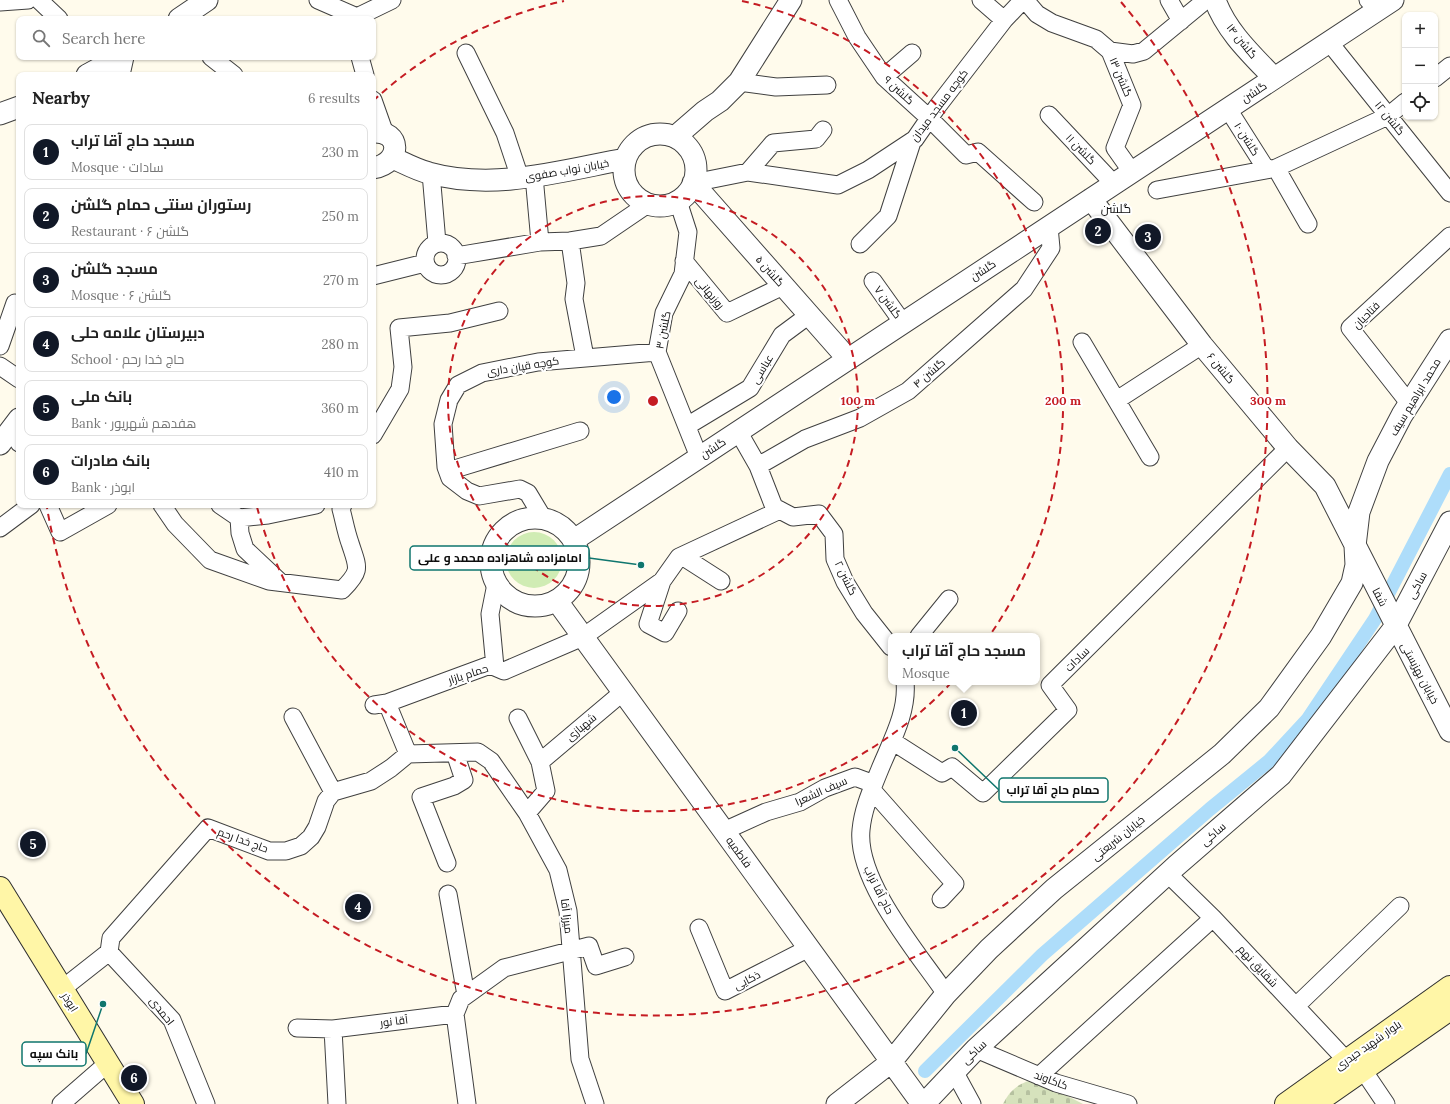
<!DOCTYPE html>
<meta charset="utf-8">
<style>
:root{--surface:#fff;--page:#f6f6f6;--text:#222;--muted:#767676;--line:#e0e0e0;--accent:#111827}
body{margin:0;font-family:Lora,Cairo,serif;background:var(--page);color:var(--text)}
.controls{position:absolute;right:12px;top:12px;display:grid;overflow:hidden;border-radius:8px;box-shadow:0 1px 3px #0004}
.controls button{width:36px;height:36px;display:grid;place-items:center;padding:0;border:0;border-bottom:1px solid var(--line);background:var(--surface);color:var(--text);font:20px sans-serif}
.you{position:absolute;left:614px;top:397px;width:14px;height:14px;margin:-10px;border:3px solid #fff;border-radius:50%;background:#1a73e8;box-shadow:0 0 0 6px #1a73e833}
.badge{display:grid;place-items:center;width:26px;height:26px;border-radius:50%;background:var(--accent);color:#fff;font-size:13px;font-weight:700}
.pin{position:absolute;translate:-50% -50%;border:2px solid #fff;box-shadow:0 1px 4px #0006}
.popup{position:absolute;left:888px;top:633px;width:152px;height:52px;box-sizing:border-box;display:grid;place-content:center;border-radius:8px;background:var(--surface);filter:drop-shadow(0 1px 3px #0005);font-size:13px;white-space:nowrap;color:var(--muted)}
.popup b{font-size:15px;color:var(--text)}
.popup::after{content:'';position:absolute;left:50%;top:100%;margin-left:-8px;border:8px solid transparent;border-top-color:var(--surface)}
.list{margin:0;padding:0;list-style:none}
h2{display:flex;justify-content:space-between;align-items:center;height:52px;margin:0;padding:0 16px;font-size:17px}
h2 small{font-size:13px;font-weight:400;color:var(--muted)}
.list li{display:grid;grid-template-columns:26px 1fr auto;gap:12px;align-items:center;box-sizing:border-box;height:56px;margin:0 8px 8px;padding:0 8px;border:1px solid var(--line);border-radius:8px}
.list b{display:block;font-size:15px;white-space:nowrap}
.list p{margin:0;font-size:13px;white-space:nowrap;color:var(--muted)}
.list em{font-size:13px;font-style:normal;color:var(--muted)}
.icon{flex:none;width:22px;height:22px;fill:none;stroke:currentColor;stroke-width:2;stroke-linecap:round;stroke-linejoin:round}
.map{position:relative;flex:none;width:1450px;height:1104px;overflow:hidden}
.search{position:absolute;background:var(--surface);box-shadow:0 1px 3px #0004;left:16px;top:16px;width:360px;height:44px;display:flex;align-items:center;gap:10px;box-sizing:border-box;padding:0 14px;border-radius:8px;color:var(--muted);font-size:15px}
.panel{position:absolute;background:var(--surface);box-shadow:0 1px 3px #0004;left:16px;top:72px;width:360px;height:436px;border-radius:8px}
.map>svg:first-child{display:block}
.grass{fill:#d0ecb4}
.cemetery{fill:url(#cemetery-stones)}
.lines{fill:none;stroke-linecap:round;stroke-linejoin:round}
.canal{stroke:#aeddfa;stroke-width:14}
.minor-casing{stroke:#404040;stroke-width:19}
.tertiary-casing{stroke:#404040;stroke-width:23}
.secondary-casing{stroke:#2f2f2f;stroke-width:24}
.minor{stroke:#fff;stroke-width:17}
.tertiary{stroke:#fff;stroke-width:21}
.secondary{stroke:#fff6a7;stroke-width:22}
.ring{fill:none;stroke:#c51c23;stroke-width:2;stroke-dasharray:7 5}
.labels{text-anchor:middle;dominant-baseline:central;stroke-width:4;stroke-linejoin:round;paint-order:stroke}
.street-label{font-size:11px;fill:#0d0d0d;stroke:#fff}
.neighbourhood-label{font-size:12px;fill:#0d0d0d;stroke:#fff}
.centre{fill:#c51c23;stroke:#fff;stroke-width:2}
.ring-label{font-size:12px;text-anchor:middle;font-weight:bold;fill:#c51c23;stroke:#fff;stroke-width:4;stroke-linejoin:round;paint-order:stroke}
.leader{fill:none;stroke:#0f766e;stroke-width:1.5}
.callout-dot{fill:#0f766e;stroke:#fff;stroke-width:1.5}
.callout{fill:#fff;stroke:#0f766e;stroke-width:1.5}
.callout-label{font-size:12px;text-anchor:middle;font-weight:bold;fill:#0d0d0d}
</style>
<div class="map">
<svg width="1450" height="1104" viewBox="0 0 1450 1104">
<defs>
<pattern id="cemetery-stones" width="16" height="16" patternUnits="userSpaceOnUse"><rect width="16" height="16" fill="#d6e2bc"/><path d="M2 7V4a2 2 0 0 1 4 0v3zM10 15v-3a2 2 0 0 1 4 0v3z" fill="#b6c1a0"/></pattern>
</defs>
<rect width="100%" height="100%" fill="#fffbec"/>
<path class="grass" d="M506 560a28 28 0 1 1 56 0a28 28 0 1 1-56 0Z"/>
<path class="cemetery" d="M1031,1080l11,3 41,21h-80c6,-13 15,-20 28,-24z"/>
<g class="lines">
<path class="canal" d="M925,1071l117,-116 168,-146 59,-48 39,-42 67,-100 75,-145"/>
<defs>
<path id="minor" d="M39,0l20,19
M318,0l39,17 35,-17
M838,0l19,37 27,40 45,41 37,37 12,-3 56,50
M981,0l23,20
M1025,0l12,14 15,9 44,16 14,12 22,54 -17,43 17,24
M1169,0l12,21
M1368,0l11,10
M0,2l28,-2
M1329,42l121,151
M1110,51l23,3 11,-3 62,-51
M466,53l39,80 15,45
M211,57l23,18
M360,57l5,18
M121,75l4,-18
M884,77l28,-24
M1435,78l15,-12
M739,82l37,5 51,-2
M373,100l12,34
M1228,109l38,60
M1049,115l65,69
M1276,168l32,56
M748,172l25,-29 43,-4 7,-9
M431,173l6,70
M534,176l6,66
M693,183l55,-11 90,13 30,-15 47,-31 22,-32 67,-87 19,-20
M1157,190l119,-22 112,-52 17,-14
M678,201l10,31 -5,42 -19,39 -7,39 42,105
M570,241l6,42 -2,16 11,58
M425 259a16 16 0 1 1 32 0a16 16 0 1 1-32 0Z
M860,244l28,-28 24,-74
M456,256l84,-14 30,-1 31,-5 47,-32
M684,261l43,52 56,-27
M373,276l52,-13
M873,281l30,42
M1082,342l68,115
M0,346l15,-43
M0,366l19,13
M1117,400l85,-55
M1409,403l-59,-75 100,-92
M687,426l63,-38 32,-53 27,-20
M12,428l7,15
M738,431l20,35 16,41 19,10 26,-3 15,20 1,25 10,23 19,31 27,34
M373,435l27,-46 3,-22 -4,-39 51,-5 49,-12
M758,466l47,-27 55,-21 48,-27 116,-102 27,-41 -2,-21
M448,471l132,-40
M48,505l12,27 48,-27
M162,505l13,19 35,36 59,21 73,9c20,-20 16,-22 8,-47 -4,-11 -6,-23 -9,-34l2,-4
M220,505l19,13 29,-3 48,-10
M239,518l1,15 5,16 35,33
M543,518l-15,-25 -8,-4 -41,7 -12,-5 -17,-13 -4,-11 -3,-43 6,-24 9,-15 24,-12 56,-11 119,-10
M0,528l31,-23
M682,556l39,25
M662,581l-14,43 17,9 13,-22
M919,636l30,-37
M495,667l-5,-53 6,-30
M905,682c3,30 -14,60 -25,87 -8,20 -17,39 -19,61 -5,51 57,123 85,164
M387,703l21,51
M374,705l13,-2 103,-38 14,6 79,-34 79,-56 17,-24 101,-47
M293,717l40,75
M518,718l22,44 6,29 -19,22
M892,741l50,32 10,-6 31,26 85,-83 -18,-25 238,-237
M540,762l83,-70
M872,790l83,94 -14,15
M724,831l42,-19 34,-10 25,-14 30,-11 19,7
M447,863l-26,-66 33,-11 10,-6 -9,-27
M1168,874l45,44 133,142
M448,894l18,101
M699,928l26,63 84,-43
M109,952l63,68 34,84
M62,989l47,-37 2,-14 97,-110 61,23h17l15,-5 10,-9 6,-10 9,-26 7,-9 38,-11 20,-13 17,-14 70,-2 13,9 36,52 31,57 10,41 12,148 15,45
M1296,1006l104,-100
M297,1028l36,1 122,-15
M333,1029l4,75
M976,1049l80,34 72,21
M1363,1070l23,34
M954,1071l18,33
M1039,1076l174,-158
M61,1104l47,-41
M467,1104l-12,-90 6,-15 43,-31 85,-22 7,20 29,-9"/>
<path id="tertiary" d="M1215,0c11,31 37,55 59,78
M179,19l28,-19
M87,75l33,-18
M0,114l19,-7
M373,132c28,-2 30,31 0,36
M624 170a36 36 0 1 1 72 0a36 36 0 1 1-72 0Z
M675,137l30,-26 15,-10 19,-19 52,-82
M393,158c11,5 24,12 36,15 65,18 132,-2 196,-14
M693,183l155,176
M1091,199l111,146 86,103 37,38 125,245
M0,444l19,-25
M491 562a44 44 0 1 1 88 0a44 44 0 1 1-88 0Z
M574,540l819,-540
M557,601l365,503
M837,1104l54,-42 55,-68 43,-45 65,-60 168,-135 47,-46 52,-72 31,-53 4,-18 -1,-19 4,-34 19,-51 24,-46 48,-75
M924,1104l52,-55 200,-183 105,-91 114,-148 55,-105"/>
<path id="secondary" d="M0,888l133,216
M1286,1104l164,-117
M1314,1104l136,-95"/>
</defs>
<use href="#minor" class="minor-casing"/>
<use href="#tertiary" class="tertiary-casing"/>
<use href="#secondary" class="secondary-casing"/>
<use href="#minor" class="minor"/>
<use href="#tertiary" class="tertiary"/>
<use href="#secondary" class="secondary"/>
</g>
<g class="ring">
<circle cx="653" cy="401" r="205"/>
<path d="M373 101A410 410 0 0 1 564 1M742 1A410 410 0 1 1 257 507"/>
<path d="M1121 2A615 615 0 1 1 47 508"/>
</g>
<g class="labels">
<g class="street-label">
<text transform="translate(1242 41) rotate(51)">گلشن ۱۴</text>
<text transform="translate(1121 77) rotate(67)">گلشن ۱۳</text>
<text transform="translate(899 90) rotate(43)">گلشن ۹</text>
<text transform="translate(1254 92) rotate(-33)">گلشن</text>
<text transform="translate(939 105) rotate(-53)">کوچه مسجد میدان</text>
<text transform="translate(1390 118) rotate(51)">گلشن ۱۲</text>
<text transform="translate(1247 139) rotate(58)">گلشن ۱۰</text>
<text transform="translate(1081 149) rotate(46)">گلشن ۱۱</text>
<text transform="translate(567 170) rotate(-10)">خیابان نواب صفوی</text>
<text transform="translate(983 270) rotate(-33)">گلشن</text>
<text transform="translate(770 271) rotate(49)">گلشن ۵</text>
<text transform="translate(710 293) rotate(50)">روزبهانی</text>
<text transform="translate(888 302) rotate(54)">گلشن ۷</text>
<text transform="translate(1366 315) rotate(-45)">فتاحیان</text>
<text transform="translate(663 330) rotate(-79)">گلشن ۳</text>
<text transform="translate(523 366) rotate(-9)">کوچه قپان داری</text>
<text transform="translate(1221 368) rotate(50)">گلشن ۶</text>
<text transform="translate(762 369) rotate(-59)">عباسی</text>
<text transform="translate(929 373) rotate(-41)">گلشن ۴</text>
<text transform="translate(1415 397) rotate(-59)">محمد ابراهیم سیف</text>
<text transform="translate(713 448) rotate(-33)">گلشن</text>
<text transform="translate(846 578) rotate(64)">گلشن ۲</text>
<text transform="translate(1417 585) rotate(-62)">ساکی</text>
<text transform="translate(1380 597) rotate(63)">شفا</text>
<text transform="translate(1077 659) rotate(-45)">سادات</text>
<text transform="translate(1420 673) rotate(62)">خیابان بهزیستی</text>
<text transform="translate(468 674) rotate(-18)">حمام بازار</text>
<text transform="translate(581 727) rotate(-40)">شهبازی</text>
<text transform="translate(821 791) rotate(-24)">سیف الشعرا</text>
<text transform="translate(1213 834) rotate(-41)">ساکی</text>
<text transform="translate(1118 838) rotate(-39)">خیابان شریعتی</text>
<text transform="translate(243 840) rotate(20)">حاج خدا رحم</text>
<text transform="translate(739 852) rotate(54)">فاطمیه</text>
<text transform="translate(879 890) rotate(63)">حاج آقا تراب</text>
<text transform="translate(567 916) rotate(83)">میرزا آقا</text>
<text transform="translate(1258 966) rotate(47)">شقایق نهم</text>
<text transform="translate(747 980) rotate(-27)">ذکایی</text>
<text transform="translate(70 1002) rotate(58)">ابوذر</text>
<text transform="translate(162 1011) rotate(52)">احمدی</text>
<text transform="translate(394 1021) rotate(-7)">آقا نور</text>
<text transform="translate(1368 1045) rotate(-35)">بلوار شهید حیدری</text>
<text transform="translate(974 1052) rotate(-44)">ساکی</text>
<text transform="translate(1051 1080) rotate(20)">کاکاوند</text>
</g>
<g class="neighbourhood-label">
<text x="1116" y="208">گلشن</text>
</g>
</g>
<circle cx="653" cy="401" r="6" class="centre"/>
<g class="ring-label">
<text x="858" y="405">100 m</text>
<text x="1063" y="405">200 m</text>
<text x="1268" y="405">300 m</text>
</g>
<path class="leader" d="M641 565L589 558M955 748L999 790M103 1004L86 1054"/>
<g class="callout-dot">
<circle cx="641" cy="565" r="4"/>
<circle cx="955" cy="748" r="4"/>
<circle cx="103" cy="1004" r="4"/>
</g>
<g class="callout">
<rect x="410" y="546" width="179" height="24" rx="4"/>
<rect x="999" y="778" width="109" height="24" rx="4"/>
<rect x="22" y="1042" width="64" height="24" rx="4"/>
</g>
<g class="callout-label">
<text x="500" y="562">امامزاده شاهزاده محمد و علی</text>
<text x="1053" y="794">حمام حاج آقا تراب</text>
<text x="54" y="1058">بانک سپه</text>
</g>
</svg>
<div class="controls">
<button>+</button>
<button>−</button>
<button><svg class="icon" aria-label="locate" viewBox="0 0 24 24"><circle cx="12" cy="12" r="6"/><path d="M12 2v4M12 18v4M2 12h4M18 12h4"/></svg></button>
</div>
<div class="you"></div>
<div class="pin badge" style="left:964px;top:713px">1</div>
<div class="popup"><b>مسجد حاج آقا تراب</b>Mosque</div>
<div class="pin badge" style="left:1098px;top:231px">2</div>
<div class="pin badge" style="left:1148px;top:237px">3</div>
<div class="pin badge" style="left:358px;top:907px">4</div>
<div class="pin badge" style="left:33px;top:844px">5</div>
<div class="pin badge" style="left:134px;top:1078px">6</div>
<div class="search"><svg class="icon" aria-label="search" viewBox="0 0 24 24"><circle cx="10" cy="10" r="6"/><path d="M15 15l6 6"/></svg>Search here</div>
<section class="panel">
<h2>Nearby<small>6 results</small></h2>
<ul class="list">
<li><span class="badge">1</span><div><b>مسجد حاج آقا تراب</b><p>Mosque · سادات</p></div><em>230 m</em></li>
<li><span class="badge">2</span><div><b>رستوران سنتی حمام گلشن</b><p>Restaurant · گلشن ۶</p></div><em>250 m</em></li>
<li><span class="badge">3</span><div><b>مسجد گلشن</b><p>Mosque · گلشن ۶</p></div><em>270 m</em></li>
<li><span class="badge">4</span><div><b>دبیرستان علامه حلی</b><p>School · حاج خدا رحم</p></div><em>280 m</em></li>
<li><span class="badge">5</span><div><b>بانک ملی</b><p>Bank · هفدهم شهریور</p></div><em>360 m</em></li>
<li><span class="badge">6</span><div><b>بانک صادرات</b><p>Bank · ابوذر</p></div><em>410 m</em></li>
</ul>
</section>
</div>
